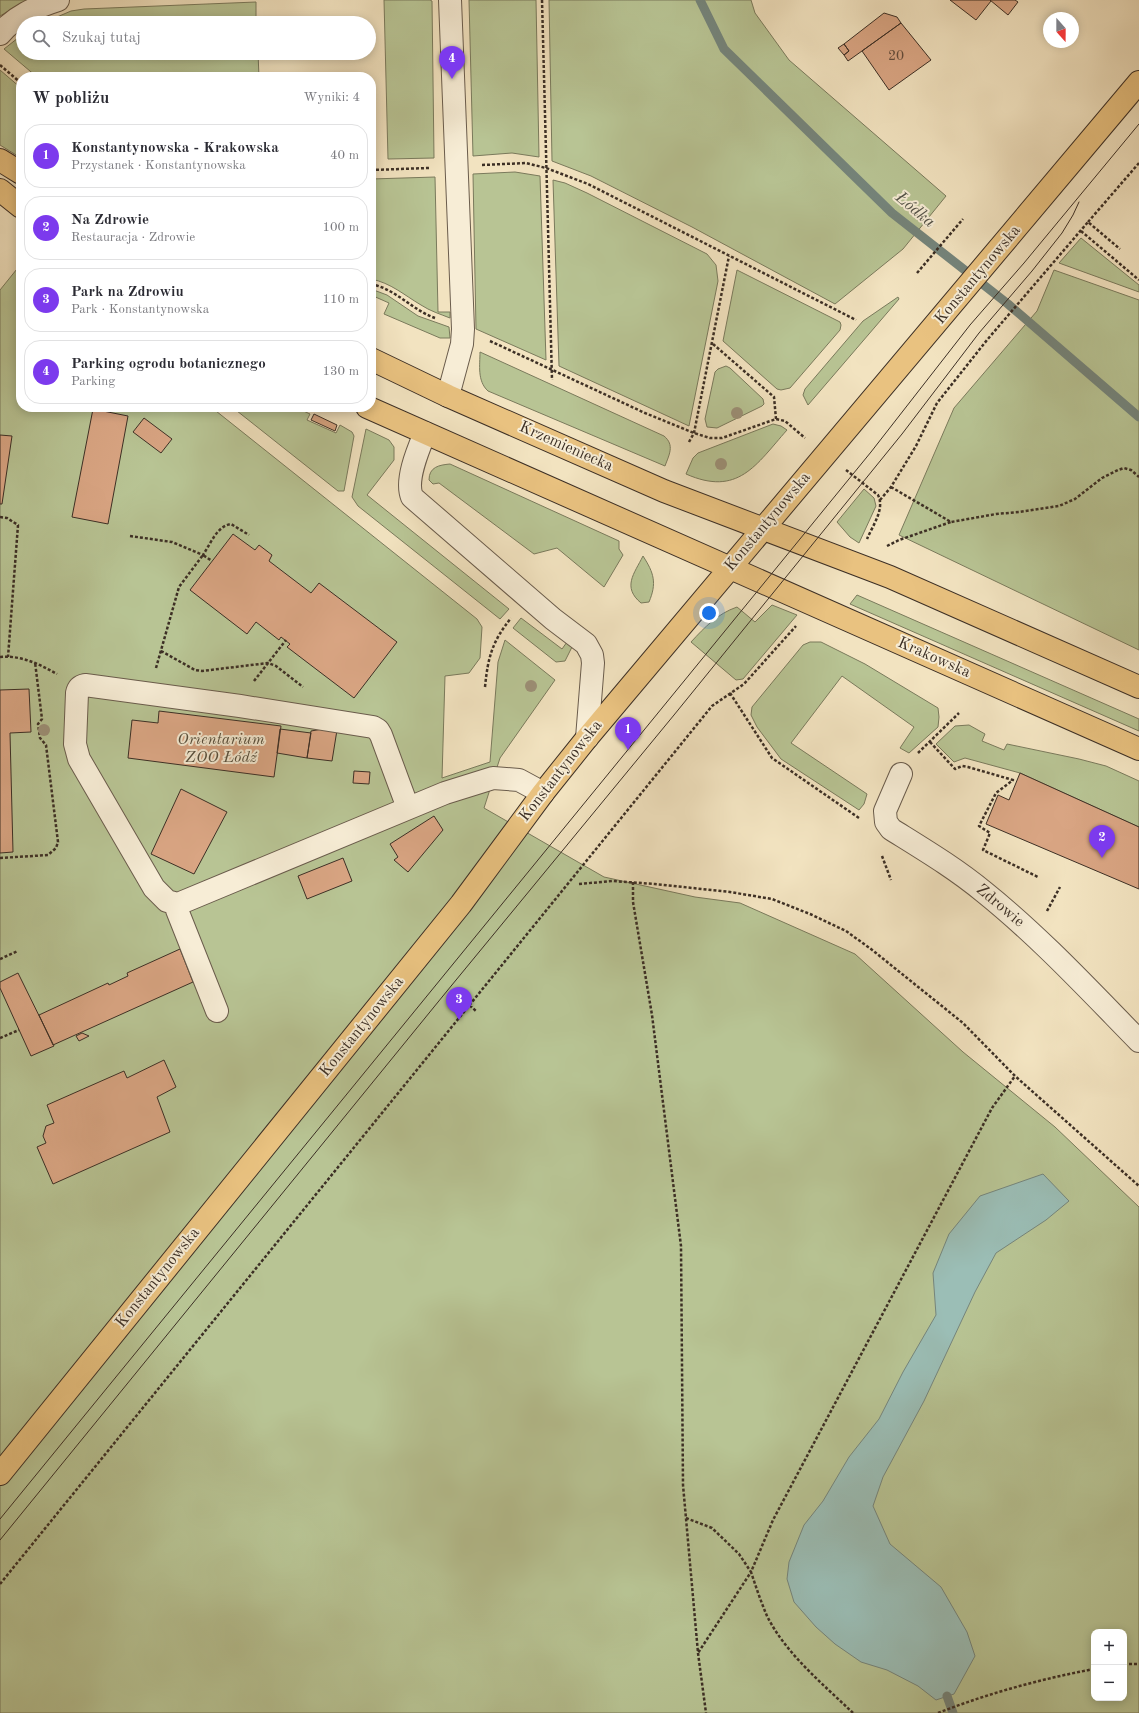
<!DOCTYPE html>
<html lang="pl">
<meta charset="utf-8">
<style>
:root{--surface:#fff;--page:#f2f2f3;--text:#2b2b33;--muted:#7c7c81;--line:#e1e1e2;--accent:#7c3aed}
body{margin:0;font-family:"Old Standard TT",serif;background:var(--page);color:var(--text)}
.controls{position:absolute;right:12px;bottom:12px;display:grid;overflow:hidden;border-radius:8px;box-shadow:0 2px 10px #0003}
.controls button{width:36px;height:36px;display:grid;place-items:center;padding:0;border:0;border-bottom:1px solid var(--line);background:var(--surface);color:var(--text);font:20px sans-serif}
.compass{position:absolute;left:1043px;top:12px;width:36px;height:36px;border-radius:50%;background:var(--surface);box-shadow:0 2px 10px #0003;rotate:159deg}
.you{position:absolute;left:709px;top:613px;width:14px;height:14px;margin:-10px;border:3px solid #fff;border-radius:50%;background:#1a73e8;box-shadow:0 0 0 6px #1a73e833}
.badge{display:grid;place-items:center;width:26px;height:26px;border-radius:50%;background:var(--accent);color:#fff;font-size:13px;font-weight:700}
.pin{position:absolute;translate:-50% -33px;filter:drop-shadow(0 1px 2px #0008)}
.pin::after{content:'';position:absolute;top:21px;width:14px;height:12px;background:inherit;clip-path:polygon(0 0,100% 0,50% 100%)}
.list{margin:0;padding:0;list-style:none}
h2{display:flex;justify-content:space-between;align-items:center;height:52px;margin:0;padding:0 16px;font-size:17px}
h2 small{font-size:13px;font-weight:400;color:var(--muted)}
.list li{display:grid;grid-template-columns:26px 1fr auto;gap:12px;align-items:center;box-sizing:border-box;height:64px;margin:0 8px 8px;padding:0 8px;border:1px solid var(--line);border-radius:16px}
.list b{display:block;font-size:15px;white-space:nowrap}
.list p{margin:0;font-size:13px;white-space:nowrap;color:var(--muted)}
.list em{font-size:13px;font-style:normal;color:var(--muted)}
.icon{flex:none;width:22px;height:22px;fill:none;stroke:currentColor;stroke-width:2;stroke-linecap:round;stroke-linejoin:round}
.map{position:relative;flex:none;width:1139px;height:1713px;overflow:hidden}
.search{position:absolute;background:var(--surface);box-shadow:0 2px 10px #0003;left:16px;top:16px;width:360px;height:44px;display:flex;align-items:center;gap:10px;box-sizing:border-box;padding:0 14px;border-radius:22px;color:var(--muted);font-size:15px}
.panel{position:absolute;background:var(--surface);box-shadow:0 2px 10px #0003;left:16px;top:72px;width:360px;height:340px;border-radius:16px}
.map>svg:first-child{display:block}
.green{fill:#b8c494;stroke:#7a7a5c;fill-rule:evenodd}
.water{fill:#9bbeb6;stroke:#75857c}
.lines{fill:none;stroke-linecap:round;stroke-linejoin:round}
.stream{stroke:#75857c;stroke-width:9}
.building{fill:#d9a583;stroke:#3c2f25}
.minor-casing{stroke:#6a5c4c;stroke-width:24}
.major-casing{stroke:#3c2f25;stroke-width:24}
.path{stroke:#3c2f25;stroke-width:2.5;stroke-dasharray:3 2;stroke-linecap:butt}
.minor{stroke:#f7edd6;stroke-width:22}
.major{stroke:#e9c280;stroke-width:22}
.tram{stroke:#3c2f25;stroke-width:1}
.tree{fill:#9c9077}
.labels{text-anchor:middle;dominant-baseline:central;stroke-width:4;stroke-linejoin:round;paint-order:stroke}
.number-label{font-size:14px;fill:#634c3c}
.street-label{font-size:16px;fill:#3c2f25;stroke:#f7edd6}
.park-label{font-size:16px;font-style:italic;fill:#554d3b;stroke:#f7edd6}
.water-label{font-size:17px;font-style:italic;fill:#545349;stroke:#f7edd6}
</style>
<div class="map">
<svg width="1139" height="1713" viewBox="0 0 1139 1713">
<rect width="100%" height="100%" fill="#f2e3c0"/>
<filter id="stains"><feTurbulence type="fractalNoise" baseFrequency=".005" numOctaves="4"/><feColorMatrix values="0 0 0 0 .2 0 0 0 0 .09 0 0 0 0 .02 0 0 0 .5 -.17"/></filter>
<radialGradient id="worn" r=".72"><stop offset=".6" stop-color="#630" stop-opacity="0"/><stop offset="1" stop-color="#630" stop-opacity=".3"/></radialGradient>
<path class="green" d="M0,0h27l-27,16z
M384,0h46l2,1 2,157 -46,1z
M469,0h67l3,157 -27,-4 -39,3z
M549,0h202l4,13 34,47 157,136 -43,53 -68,55 -143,-77 -101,-51 -39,-15z
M256,2v21h-213l28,-12 13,-2z
M23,34v19h235l1,24h-222l-33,-28z
M0,70l21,18v70l-21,-13z
M515,172l25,4 6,184 -70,-31 -3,-155z
M435,177l3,135h12v6c-10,-4 -20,-7 -29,-13 -17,-10 -30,-22 -50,-26v-100z
M553,180l12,3 22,10 120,61 9,11 2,16 -29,145 -130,-60z
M1081,238l58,47v7l-80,-29z
M21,264v143h190l266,212 5,8 -2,31 -11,15 -24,3 -3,102 48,-16 8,-100 7,-22 50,40 -55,78 -16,50 120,69 91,20 45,6 115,51 108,98 92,75 84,80v506h-1139v-1423zM1094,1632h30v66h-30z
M737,270l103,52 1,3 -1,5 -50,58 -9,2 -4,-1 -54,-48z
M1054,270l85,30v350l-240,-115 55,-127 83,-97z
M371,289l16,6 31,21 31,11 1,11h-10l-56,-24 5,-11 -18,-8z
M898,297l1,2 -91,106 -5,-10 2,-6 58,-68z
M480,352l184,84c11,9 5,19 1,30l-177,-75c-11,-10 -8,-26 -8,-39z
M726,366l4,2 33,31 1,5 -2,2 -45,22 -10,-1 -2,-8 10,-47 3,-3z
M232,407h63l15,7 -3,6 29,13 4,-8 12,7 2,4 -10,55h-6z
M773,424l8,2 6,4c-31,35 -49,67 -101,44l7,-16 5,-5z
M366,429l23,11 5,7v13l-27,35 142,114 -9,10 -142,-113 -6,-9z
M450,464l169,77v8l4,6 -19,32 -47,-39 -23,6 -95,-71 -6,1 -4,-4c0,-13 10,-15 21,-16z
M864,489l10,9 2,8 -17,37 -9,-6 -13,-15z
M643,556c11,17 14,27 6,46l-8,1c-19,-16 -7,-29 2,-47z
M857,595l282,124v12l-289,-127z
M772,605l25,10 -54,64 -7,1 -45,-38c14,-15 26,-28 46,-35l18,15z
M521,618l41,31 5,-7 5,5 -7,14 -9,1 -43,-34z
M810,642h11l44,22 73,44 1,9 -1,10 -29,26 -9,-5 14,-21 -72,-51 -51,67 76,51 -3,10 -5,6 -78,-51 -24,-32 -6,-12 1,-8 51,-62z
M969,725l16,9 -3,7 22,9 3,-6 72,15 27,7 33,15v46l-119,-54 -55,-15 -11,4 -18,-18 19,-18z"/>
<path class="water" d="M1043,1174l26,27 -23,19 -50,33 -21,39 -51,109 -41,76 -10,29 17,38 51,43 26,45 8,24 -21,38 -18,6 -18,-14 -31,-16 -26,-8 -26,-18 -19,-17 -22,-25 -7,-23 2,-17 15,-37 19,-24 26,-44 30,-38 24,-47 33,-57 -3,-42 16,-39 31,-38z"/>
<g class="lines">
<path class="stream" d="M700,0l24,49 168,164 116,91 131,113
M947,1696l6,17"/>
</g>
<path class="building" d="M950,0h40l1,1 -15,19z
M990,0h25l3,2 -10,13z
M884,13l13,4 4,6 -53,38 -4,-6 5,-4 -5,-7z
M901,23l30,37 -42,30 -27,-39z
M844,44l5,7 -5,4 -6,-7z
M93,409l35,7 -20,108 -36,-7z
M314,414l23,11 -2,6 -24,-11z
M144,418l28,21 -11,14 -28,-21z
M0,435l12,1 -10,68h-2z
M233,534l22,16 4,-5 13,10 -3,6 42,32 8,-10 78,59 -43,56 -67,-51 3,-3 -9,-7 -2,3 -23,-18 -9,12 -57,-44z
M29,689l2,43 -21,1 3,119 -13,1v-163z
M159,711l122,15 -7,51 -146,-19 4,-38 26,3z
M328,728l9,2 -5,31 -25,-3 4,-27z
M280,729l31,4 -4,25 -30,-5z
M354,771l16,1 -1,12 -16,-1z
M1020,773l119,54v62l-153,-65 12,-29 11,5z
M181,789l46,23 -33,62 -43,-20z
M434,816l9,14 -35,42 -14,-12 4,-3 -8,-13z
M343,858l9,23 -45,18 -9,-23z
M180,949l13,33 -140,63 -14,-30 69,-32 1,2 19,-9 -1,-3z
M18,973l36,73 -23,10 -31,-68v-6z
M82,1033l7,3 -10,5 -3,-5z
M164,1060l12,27 -19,10 13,35 -117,52 -16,-37 9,-4 -3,-7 3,-10 8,-3 -7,-18 77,-34 3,7z"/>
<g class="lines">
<defs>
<path id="minor" d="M0,34c15,-18 36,-27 58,-34
M448,396l14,-52 1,-15 -13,-329
M425,433c-7,17 -20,47 -13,64l141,122 33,25 6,11 1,8 -6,75
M901,774l-16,37 1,11 5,7c32,20 64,39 93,63 56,45 105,98 155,149
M178,904l-11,-3 -13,-13 -75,-129 -4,-15 2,-51c1,-5 3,-7 8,-8l155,21 133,21 5,3 3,5 27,73
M217,1011l-40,-101 1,-6 267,-111 48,-15 26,2 24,13"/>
<path id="major" d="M0,160l21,13
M0,190l21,17
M371,359l77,37 216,95 226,86 249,110
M367,407l772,342
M0,1474l461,-570 82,-111 44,-55 552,-656"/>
</defs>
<use href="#minor" class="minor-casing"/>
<use href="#major" class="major-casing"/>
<path class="path" d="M542,0l10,380
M0,65l21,18
M482,165l44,-2 20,5 42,16 268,136
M371,170l58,-2
M1088,222l51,-59
M1081,231l58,49
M917,273l46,-54
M371,284c25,5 41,26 64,34
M490,341l155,72 49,20 16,5h12l54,-19 9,2 20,17
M713,344l61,53 2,22
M689,442l5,-9 35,-177
M846,470l32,25c7,14 -5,30 -11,44
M891,487l60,35 45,-8 23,-2 40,-6 16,-7 27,-21 16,-8 6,-2 7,2 8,7
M880,500l11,-13 25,-41 21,-43 50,-63 101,-118 32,27
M0,517l7,1 11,7 -10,132
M130,536l42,6 31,13c8,-12 14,-29 28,-31l18,11
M887,546l12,-6 52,-18
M161,651l34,19 7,1 66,-8 8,3 27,21
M0,657c21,-2 39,7 57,17
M156,668l23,-81 24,-32 9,6
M254,681l32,-41
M485,687c3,-30 7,-45 26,-69
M730,693l42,65 87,60
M930,742l25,27 7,-3 6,1 45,13 -17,13 -17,33 11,7 -7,17 55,27
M918,753l41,-40
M882,856l9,24
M0,858l48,-3 8,-7 2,-6 -12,-97 -6,-7 -2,-14 4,-5 -7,-57
M633,882v20l19,113 29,231 2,239 15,168 8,60
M579,884l34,-3 42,3 75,8 42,7 38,15 36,17 25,18 92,74 52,53 124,110
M1047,911l13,-24
M0,959l18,-8
M466,1002l10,9
M0,1038l19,-8
M686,1518l26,10 27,26 12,18 -53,81
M0,1584l712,-878 32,-22 52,-58
M1124,1664h15
M853,1713c-30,-29 -67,-59 -86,-97 -6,-14 -11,-29 -16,-44l22,-52 117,-220 102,-192 23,-32
M938,1713c51,-20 103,-34 156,-44"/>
<use href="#minor" class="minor"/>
<use href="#major" class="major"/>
<path class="tram" d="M0,1519l871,-1067 99,-127 54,-62 115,-139
M0,1540l447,-549 227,-276 228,-281 77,-101 53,-62 30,-38 11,-18 6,-13"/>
</g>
<g class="tree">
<circle cx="737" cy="413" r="6"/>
<circle cx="721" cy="464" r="6"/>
<circle cx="531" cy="686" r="6"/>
<circle cx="44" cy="730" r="6"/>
</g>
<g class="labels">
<g class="number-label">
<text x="896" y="56">20</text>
</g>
<g class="street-label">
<text transform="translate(978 275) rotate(-50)">Konstantynowska</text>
<text transform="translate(566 447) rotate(24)">Krzemieniecka</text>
<text transform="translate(768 522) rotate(-50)">Konstantynowska</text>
<text transform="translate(934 658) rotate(24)">Krakowska</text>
<text transform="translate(561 771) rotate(-52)">Konstantynowska</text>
<text transform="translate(1000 906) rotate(40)">Zdrowie</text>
<text transform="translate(362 1027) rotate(-51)">Konstantynowska</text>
<text transform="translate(158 1278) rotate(-51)">Konstantynowska</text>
</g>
<g class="park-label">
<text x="221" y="740">Orientarium<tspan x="221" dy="18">ZOO Łódź</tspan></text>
</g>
<g class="water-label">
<text transform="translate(915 210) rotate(40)">Łódka</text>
</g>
</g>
<rect width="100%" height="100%" filter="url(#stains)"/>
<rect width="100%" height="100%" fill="url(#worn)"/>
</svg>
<div class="controls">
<button>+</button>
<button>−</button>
</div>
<svg class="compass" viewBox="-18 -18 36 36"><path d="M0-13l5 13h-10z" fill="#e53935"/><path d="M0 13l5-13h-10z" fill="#7c7c81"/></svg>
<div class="you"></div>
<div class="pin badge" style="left:628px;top:750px">1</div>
<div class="pin badge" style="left:1102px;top:858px">2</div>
<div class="pin badge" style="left:459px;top:1020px">3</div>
<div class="pin badge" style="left:452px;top:79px">4</div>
<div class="search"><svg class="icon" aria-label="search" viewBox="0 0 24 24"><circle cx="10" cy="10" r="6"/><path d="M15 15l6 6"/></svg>Szukaj tutaj</div>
<section class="panel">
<h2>W pobliżu<small>Wyniki: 4</small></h2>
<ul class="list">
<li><span class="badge">1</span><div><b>Konstantynowska - Krakowska</b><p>Przystanek · Konstantynowska</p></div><em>40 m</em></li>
<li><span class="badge">2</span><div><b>Na Zdrowie</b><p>Restauracja · Zdrowie</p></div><em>100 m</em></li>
<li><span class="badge">3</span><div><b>Park na Zdrowiu</b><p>Park · Konstantynowska</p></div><em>110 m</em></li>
<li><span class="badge">4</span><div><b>Parking ogrodu botanicznego</b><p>Parking</p></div><em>130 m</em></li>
</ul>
</section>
</div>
